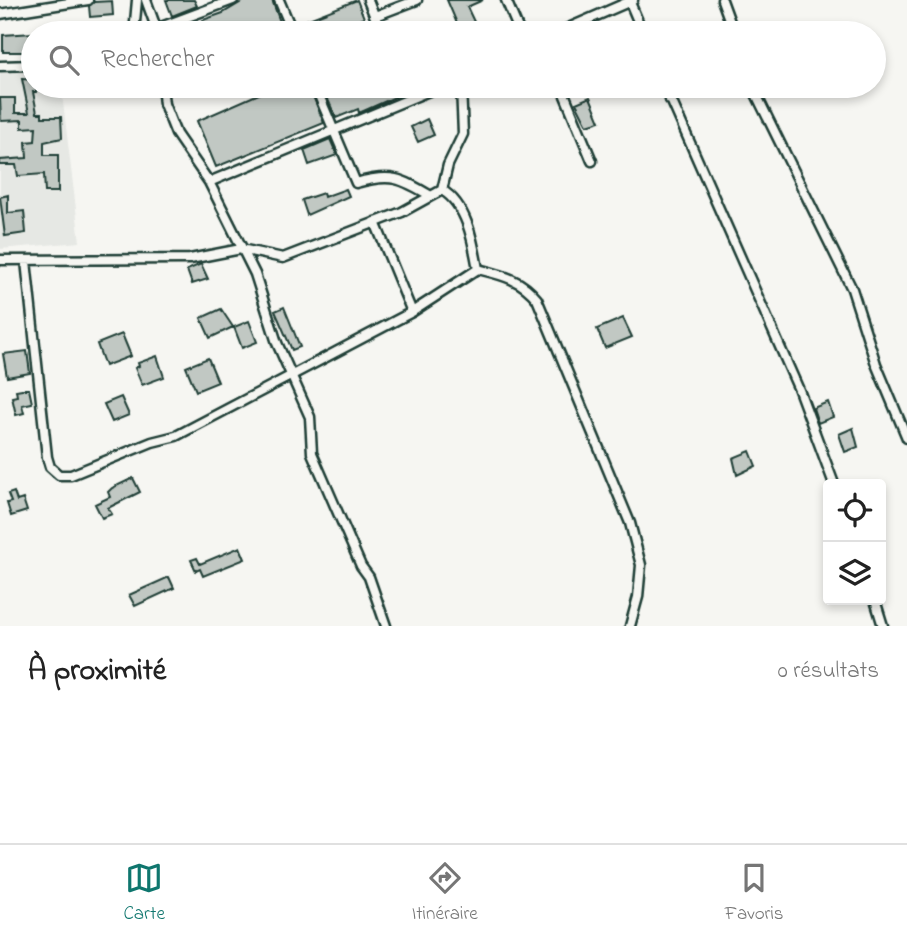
<!DOCTYPE html>
<html lang="fr">
<meta charset="utf-8">
<style>
:root{--surface:#fff;--page:#f6f6f6;--text:#222;--muted:#767676;--line:#e0e0e0;--accent:#0f766e}
body{margin:0;font-family:"Indie Flower",sans-serif;background:var(--page);color:var(--text)}
.controls{position:absolute;right:21px;bottom:21px;display:grid;overflow:hidden;border-radius:7px;box-shadow:0 4px 10px #0003}
.controls button{width:63px;height:63px;display:grid;place-items:center;padding:0;border:0;border-bottom:2px solid var(--line);background:var(--surface);color:var(--text);font:35px sans-serif}
.list{margin:0;padding:0;list-style:none}
h2{display:flex;justify-content:space-between;align-items:center;height:91px;margin:0;padding:0 28px;font-size:30px}
h2 small{font-size:23px;font-weight:400;color:var(--muted)}
.icon{flex:none;width:38px;height:38px;fill:none;stroke:currentColor;stroke-width:2;stroke-linecap:round;stroke-linejoin:round}
.map{position:relative;flex:none;width:907px;height:626px;overflow:hidden}
.search{position:absolute;background:var(--surface);box-shadow:0 4px 10px #0003;left:21px;right:21px;top:21px;height:77px;display:flex;align-items:center;gap:18px;box-sizing:border-box;padding:0 24px;border-radius:38px;color:var(--muted);font-size:26px}
.sheet{height:217px;background:var(--surface)}
nav{display:flex;justify-content:space-around;align-items:center;box-sizing:border-box;height:98px;border-top:2px solid var(--line);background:var(--surface);font-size:19px;color:var(--muted)}
nav a{display:grid;justify-items:center;gap:4px}
nav .on{color:var(--accent)}
.map>svg:first-child{display:block}
.built{fill:#e6e8e4}
.building{fill:#c1c8c3;stroke:#1f3d34;stroke-width:2}
.lines{fill:none;stroke-linecap:round;stroke-linejoin:round}
.minor-casing{stroke:#1f3d34;stroke-width:13}
.minor{stroke:#f6f6f2;stroke-width:8}
</style>
<div class="map">
<svg width="907" height="626" viewBox="0 0 907 626">
<rect width="100%" height="100%" fill="#f6f6f2"/>
<filter id="ink" filterUnits="userSpaceOnUse"><feTurbulence type="fractalNoise" baseFrequency=".0143" numOctaves="2"/><feDisplacementMap in="SourceGraphic" scale="14" xChannelSelector="R" yChannelSelector="G"/><feConvolveMatrix kernelMatrix="1 2 1 2 8 2 1 2 1" color-interpolation-filters="sRGB"/></filter>
<g filter="url(#ink)">
<path class="built" d="M33,70v16h28l19,156 -80,7v-178z"/>
<path class="building" d="M166,0h28l3,6 -25,10z
M245,0h27l12,33h-76l-5,-13 20,-7z
M357,0l7,18 -29,12v3h-36l-3,-9z
M447,0h36l-16,7 9,19 -15,7z
M112,1l1,14 -23,2 -1,-11 5,-4z
M33,33v15l-9,1v3h-21v-17z
M22,79l11,1v6h4l-1,6h-3l4,21h5v4h19l1,21 -18,4v13h14v37h-13l-1,-18 -26,2 -2,-11h-16v-5l27,-2 -1,-16 9,-1 1,-14 -14,1v-8l-21,1 -1,-23h15v15h14z
M277,86h32l15,37 -108,44 -19,-46z
M322,86h98l-61,27 -1,-4 -22,9z
M590,97l10,24 -13,4 -11,-22z
M427,119l7,16 -16,7 -7,-15z
M330,139l7,16 -28,10 -5,-15z
M346,189l3,7 -42,19 -5,-15 21,-7 1,4z
M8,195v18l16,-2 2,22 -21,3 -5,-39z
M201,264l7,15 -16,5 -5,-14z
M284,307l16,40 -8,3 -17,-39z
M221,309l12,18 -23,11 -9,-20z
M623,318l9,19 -27,11 -8,-19z
M249,321l8,21 -15,6 -8,-21z
M122,334l9,22 -26,10 -8,-22z
M27,351l3,22 -23,4 -4,-23z
M157,356l7,21 -22,8 -7,-17 4,-2 -1,-3z
M208,358l10,24 -22,9 -10,-24z
M22,389h7l3,14 -10,2 2,8 -8,2 -4,-18 5,-1 -1,-6z
M121,397l8,18 -17,7 -8,-18z
M828,402l5,15 -15,6 -5,-15z
M853,428l5,19 -13,5 -6,-18z
M750,451l6,15 -19,9 -4,-17z
M133,478l7,14 -32,16 4,6 -10,4 -7,-14 15,-7 -2,-5 4,-4z
M14,492l3,9 6,-2 4,12 -16,5 -4,-13 4,-1 -3,-8z
M240,547l5,12 -42,17 -3,-7 -4,2 -5,-11 6,-2 3,6z
M169,577l5,11 -39,18 -6,-11z"/>
<g class="lines">
<defs>
<path id="minor" d="M146,0l12,33
M279,0l14,33
M368,0l13,32
M506,0l14,33
M629,0l14,33
M722,0l12,33
M0,14l88,-14
M375,16l42,-16
M158,28l75,-28
M134,33l3,-33
M557,33l76,-33
M0,66l33,-1
M162,86l2,18 12,30 33,48 46,92 22,69 33,74 2,36 49,113 8,11 17,49
M315,86l41,97c35,-10 45,-5 75,13
M561,86l31,75
M665,86l134,304 35,94
M752,86l100,203 24,75 31,74
M670,100l11,-14
M209,182l232,-96
M375,222l37,90
M0,260l190,-1 51,-10 42,9 119,-46 40,-22 6,-25 15,-31 -2,-48
M26,261l21,196 3,10 9,8h12l81,-33 24,-6 236,-124 66,-43c-5,-28 -11,-64 -36,-79
M478,269c24,6 43,10 59,30l93,224 11,42 -3,32 -8,29
M875,600l8,26"/>
</defs>
<use href="#minor" class="minor-casing"/>
<use href="#minor" class="minor"/>
</g>
</g>
</svg>
<div class="controls">
<button><svg class="icon" aria-label="locate" viewBox="0 0 24 24"><circle cx="12" cy="12" r="6"/><path d="M12 2v4M12 18v4M2 12h4M18 12h4"/></svg></button>
<button><svg class="icon" aria-label="layers" viewBox="0 0 24 24"><path d="M12 4l9 5-9 5-9-5zM3 14l9 5 9-5"/></svg></button>
</div>
<div class="search"><svg class="icon" aria-label="search" viewBox="0 0 24 24"><circle cx="10" cy="10" r="6"/><path d="M15 15l6 6"/></svg>Rechercher</div>
</div>
<section class="sheet">
<h2>À proximité<small>0 résultats</small></h2>
<ul class="list">
</ul>
</section>
<nav>
<a class="on"><svg class="icon" aria-label="map" viewBox="0 0 24 24"><path d="M3 6l6-2 6 2 6-2v14l-6 2-6-2-6 2zM9 4v14M15 6v14"/></svg>Carte</a>
<a><svg class="icon" aria-label="directions" viewBox="0 0 24 24"><path d="M12 3l9 9-9 9-9-9zM9 14v-3h6M13 9l2 2-2 2"/></svg>Itinéraire</a>
<a><svg class="icon" aria-label="saved" viewBox="0 0 24 24"><path d="M7 4h10v16l-5-4-5 4z"/></svg>Favoris</a>
</nav>
